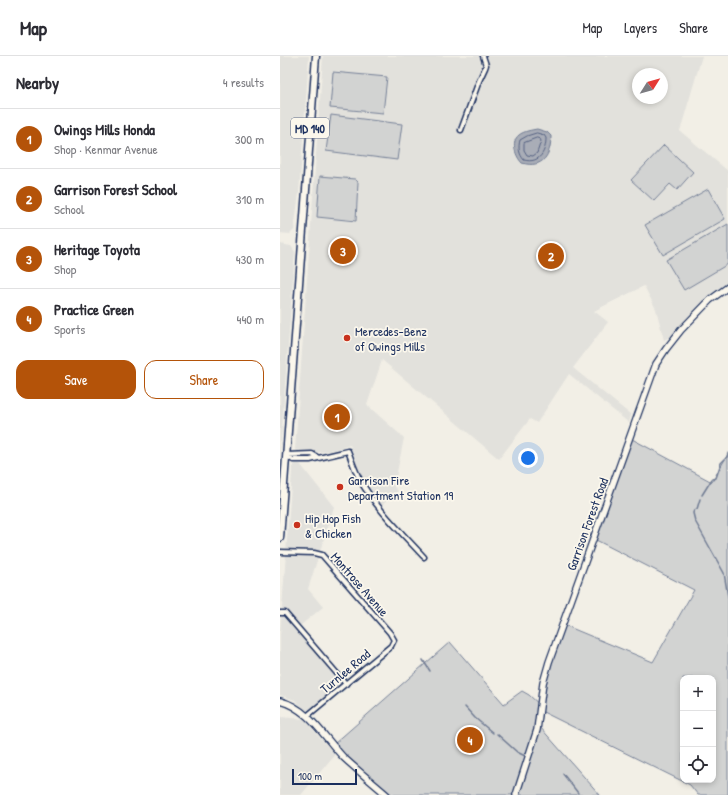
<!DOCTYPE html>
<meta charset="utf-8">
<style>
:root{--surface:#fff;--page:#f2f2f3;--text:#2b2b33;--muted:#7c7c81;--line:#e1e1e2;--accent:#b45309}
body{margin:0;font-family:"Patrick Hand",sans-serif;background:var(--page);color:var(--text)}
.controls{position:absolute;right:12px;bottom:12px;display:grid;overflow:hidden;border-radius:8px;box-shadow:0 2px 6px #0003}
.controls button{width:36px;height:36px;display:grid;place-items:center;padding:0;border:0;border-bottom:1px solid var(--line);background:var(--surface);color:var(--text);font:20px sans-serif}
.compass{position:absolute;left:352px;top:12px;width:36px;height:36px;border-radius:50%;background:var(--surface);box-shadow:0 2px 6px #0003;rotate:53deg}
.scale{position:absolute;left:12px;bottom:10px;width:65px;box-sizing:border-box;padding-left:4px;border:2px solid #1b2f5e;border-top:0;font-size:11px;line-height:14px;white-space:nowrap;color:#1b2f5e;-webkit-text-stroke:3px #fbf7ec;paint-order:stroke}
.you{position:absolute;left:248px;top:402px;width:14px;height:14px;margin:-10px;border:3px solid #fff;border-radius:50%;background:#1a73e8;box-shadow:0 0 0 6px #1a73e833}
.badge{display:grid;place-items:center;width:26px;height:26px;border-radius:50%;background:var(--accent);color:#fff;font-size:13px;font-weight:700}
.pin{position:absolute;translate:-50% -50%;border:2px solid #fff;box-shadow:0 1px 4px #0006}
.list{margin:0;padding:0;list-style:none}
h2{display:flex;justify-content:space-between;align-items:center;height:52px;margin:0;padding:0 16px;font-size:17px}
h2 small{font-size:13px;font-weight:400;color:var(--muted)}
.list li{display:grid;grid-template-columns:26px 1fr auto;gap:12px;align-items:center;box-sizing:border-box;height:60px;padding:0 16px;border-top:1px solid var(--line)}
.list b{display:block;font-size:15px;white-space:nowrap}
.list p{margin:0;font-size:13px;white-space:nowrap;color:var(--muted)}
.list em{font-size:13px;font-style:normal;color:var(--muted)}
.actions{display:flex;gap:8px;padding:12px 16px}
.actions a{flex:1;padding:9px 0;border:1px solid var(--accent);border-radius:12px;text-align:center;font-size:14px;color:var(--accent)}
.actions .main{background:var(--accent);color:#fff}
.icon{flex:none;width:22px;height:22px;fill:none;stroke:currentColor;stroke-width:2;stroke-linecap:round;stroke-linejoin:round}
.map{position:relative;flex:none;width:448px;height:739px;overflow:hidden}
header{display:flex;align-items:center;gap:24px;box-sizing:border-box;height:56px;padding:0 20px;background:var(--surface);border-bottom:1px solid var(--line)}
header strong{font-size:19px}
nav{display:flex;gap:22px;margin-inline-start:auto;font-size:14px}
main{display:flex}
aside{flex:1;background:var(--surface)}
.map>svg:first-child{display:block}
.built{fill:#e2e1dc;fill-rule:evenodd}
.green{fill:#d2d3d2;stroke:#768198;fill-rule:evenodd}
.water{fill:#a9adb7;stroke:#707b93}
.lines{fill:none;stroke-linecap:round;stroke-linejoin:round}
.shore{stroke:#546182;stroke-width:1}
.stream{stroke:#707b93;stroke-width:1.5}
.street-casing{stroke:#1b2f5e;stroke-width:7}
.secondary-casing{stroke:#1b2f5e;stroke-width:8}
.primary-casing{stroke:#1b2f5e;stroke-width:9}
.street{stroke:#fbf7ec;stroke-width:4}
.secondary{stroke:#fbf7ec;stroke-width:5.5}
.primary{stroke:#fbf7ec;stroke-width:6}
.poi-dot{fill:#c8321e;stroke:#fbf7ec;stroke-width:1.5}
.labels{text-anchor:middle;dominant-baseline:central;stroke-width:3.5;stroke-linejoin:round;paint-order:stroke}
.shield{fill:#fbf7ec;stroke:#5e6b89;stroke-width:1}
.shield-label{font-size:12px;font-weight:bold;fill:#1b2f5e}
.poi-label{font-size:13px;fill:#1b2f5e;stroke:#fbf7ec;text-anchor:start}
.street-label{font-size:13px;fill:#1b2f5e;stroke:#fbf7ec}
</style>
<header>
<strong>Map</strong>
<nav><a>Map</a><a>Layers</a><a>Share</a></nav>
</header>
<main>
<aside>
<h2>Nearby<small>4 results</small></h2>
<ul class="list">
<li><span class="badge">1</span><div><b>Owings Mills Honda</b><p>Shop · Kenmar Avenue</p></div><em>300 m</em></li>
<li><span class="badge">2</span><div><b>Garrison Forest School</b><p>School</p></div><em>310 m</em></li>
<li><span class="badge">3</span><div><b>Heritage Toyota</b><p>Shop</p></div><em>430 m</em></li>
<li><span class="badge">4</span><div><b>Practice Green</b><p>Sports</p></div><em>440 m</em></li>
</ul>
<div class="actions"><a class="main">Save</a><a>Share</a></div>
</aside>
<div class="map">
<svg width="448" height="739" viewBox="0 0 448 739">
<rect width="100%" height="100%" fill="#f2efe6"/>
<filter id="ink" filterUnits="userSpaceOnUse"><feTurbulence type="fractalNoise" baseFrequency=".025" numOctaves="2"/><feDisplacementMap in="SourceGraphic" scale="8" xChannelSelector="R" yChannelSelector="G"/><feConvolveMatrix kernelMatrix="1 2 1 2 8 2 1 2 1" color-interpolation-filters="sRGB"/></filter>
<g filter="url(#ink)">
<path class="built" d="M0,0h29l-10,137 -5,37 -4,4 -10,-1z
M43,0h379l-22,75 48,40v114l-53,49 -11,6 -8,-31 -12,-23 -50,25 14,11 -35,46 58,47 -2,8 -60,-49 -32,49 -7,-4 -31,40 -117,-99 -15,45 37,33 -10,49 4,4 -16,14 -20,-27 -4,-10 -8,-23 -15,5 -12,2 -25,1 -3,-3zM358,18h24v24h-24z
M0,188l11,2 4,6 -15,202z
M15,408h5l34,43 -26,82 15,18 -27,22 42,49 3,6 -1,2 -29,25 -6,-1 -10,-10 -15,-5v-60l12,-163 1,-6z
M0,661l24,2 24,28 4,1 4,5 -35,42h-21z"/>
<path class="green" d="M53,16l54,5 -4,36 -53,-5z
M51,59l71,9 -5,36 -71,-9z
M384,89l29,27 -16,18 -7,-6 -16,17 -23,-21z
M40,120l35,3 3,3 -2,39 -39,-4z
M428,133l17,30 -62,36 -18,-30z
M448,168v40l-44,26 -18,-30z
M352,383l80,43 16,-28v341h-30l-8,-10 -147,-73 -3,15 60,68h-209l-43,-36 -14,-15 116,-102 54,62 18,-13 7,4 13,12 5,-32 17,-50 89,37 41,-72 -98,-50zM403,622h30v102h-30z"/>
<path class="water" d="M257,73l10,3 4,4c0,19 -8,33 -29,27 -6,-6 -12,-21 -3,-28 5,-4 13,-5 18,-6z"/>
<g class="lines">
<path class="shore" d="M257,77l7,2 2,3c0,13 -6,26 -22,22 -5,-6 -6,-12 -4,-20l7,-4z
M257,82l3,1 1,2 -4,12 -4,3 -6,-1 -3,-5v-7z"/>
<path class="stream" d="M422,439l10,-16 4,-1 5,-15 6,-6 1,-4
M420,443l-3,10 -3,1 -1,3 2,8 29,52 4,24
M143,604l7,11
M185,651l10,11 18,15
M217,678l20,18 8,4
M283,718l15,19"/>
<defs>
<path id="street" d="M181,74l18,-49 6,-13 1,-3 -3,-9
M6,399l7,5h17l38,-9c4,10 7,20 12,29 15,27 43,54 64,77
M6,399l26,-1 5,3
M0,496l34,1 8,2 68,78 4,7 -3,6 -84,70
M0,557h5l61,71"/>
<path id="secondary" d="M0,645c28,7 44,36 63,56 14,13 29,25 44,38
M236,739l21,-65 6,-47 6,-21 107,-298 10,-15 15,-19 29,-30 18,-13"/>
<path id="primary" d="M0,482l36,-482"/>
</defs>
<use href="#street" class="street-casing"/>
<use href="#secondary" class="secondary-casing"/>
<use href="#primary" class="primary-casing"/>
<use href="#street" class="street"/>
<use href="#secondary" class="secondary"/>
<use href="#primary" class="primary"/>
</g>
</g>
<g class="poi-dot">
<circle cx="67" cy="282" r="4"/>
<circle cx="60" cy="431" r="4"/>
<circle cx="17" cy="469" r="4"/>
</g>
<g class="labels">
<rect class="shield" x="11" y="62" width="38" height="20" rx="3"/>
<g class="shield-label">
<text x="30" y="72">MD 140</text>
</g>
<g class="poi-label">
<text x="75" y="275">Mercedes-Benz<tspan x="75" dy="15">of Owings Mills</tspan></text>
<text x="68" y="424">Garrison Fire<tspan x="68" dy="15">Department Station 19</tspan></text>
<text x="25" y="462">Hip Hop Fish<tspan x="25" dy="15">&amp; Chicken</tspan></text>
</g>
<g class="street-label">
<text transform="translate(307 468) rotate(-70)">Garrison Forest Road</text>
<text transform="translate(80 528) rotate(49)">Montrose Avenue</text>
<text transform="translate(65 615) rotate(-40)">Turnlee Road</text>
</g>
</g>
</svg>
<div class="controls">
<button>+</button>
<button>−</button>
<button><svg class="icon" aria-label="locate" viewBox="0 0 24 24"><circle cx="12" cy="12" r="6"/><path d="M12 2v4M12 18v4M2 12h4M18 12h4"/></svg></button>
</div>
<svg class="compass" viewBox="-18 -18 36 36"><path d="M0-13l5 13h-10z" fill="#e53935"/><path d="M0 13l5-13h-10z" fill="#7c7c81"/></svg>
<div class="scale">100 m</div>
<div class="you"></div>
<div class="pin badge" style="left:57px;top:361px">1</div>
<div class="pin badge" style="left:271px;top:200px">2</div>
<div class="pin badge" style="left:63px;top:195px">3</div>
<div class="pin badge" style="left:190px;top:684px">4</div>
</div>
</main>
